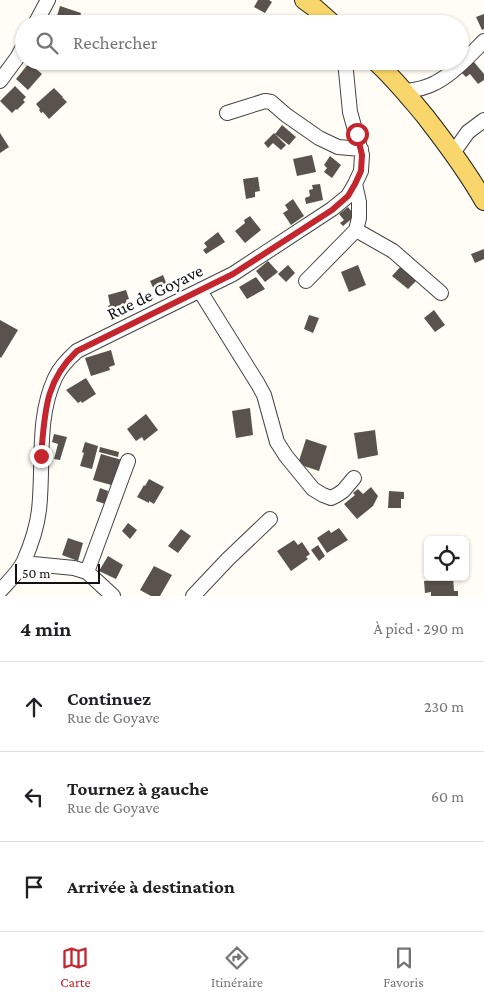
<!DOCTYPE html>
<html lang="fr">
<meta charset="utf-8">
<style>
:root{--surface:#fff;--page:#f6f6f6;--text:#202124;--muted:#757577;--line:#e0e0e0;--accent:#c4262e}
body{margin:0;font-family:"Crimson Pro",serif;background:var(--page);color:var(--text)}
.controls{position:absolute;right:15px;bottom:15px;display:grid;overflow:hidden;border-radius:8px;box-shadow:0 1px 4px #0004}
.controls button{width:45px;height:45px;display:grid;place-items:center;padding:0;border:0;border-bottom:1px solid var(--line);background:var(--surface);color:var(--text);font:25px sans-serif}
.scale{position:absolute;left:15px;bottom:12px;width:85px;box-sizing:border-box;padding-left:5px;border:2px solid #111;border-top:0;font-size:14px;line-height:18px;white-space:nowrap;color:#111;-webkit-text-stroke:4px #fff;paint-order:stroke}
.stop{position:absolute;width:15px;height:15px;margin:-11px;border:4px solid #c4262e;border-radius:50%;background:#fff}
.stop.end{background:#c4262e;border-color:#fff;box-shadow:0 1px 5px #0008}
.list{margin:0;padding:0;list-style:none}
h2{display:flex;justify-content:space-between;align-items:center;height:65px;margin:0;padding:0 20px;font-size:21px}
h2 small{font-size:16px;font-weight:400;color:var(--muted)}
.list li{display:grid;grid-template-columns:32px 1fr auto;gap:15px;align-items:center;box-sizing:border-box;height:90px;padding:0 20px;border-top:1px solid var(--line)}
.list b{display:block;font-size:19px;white-space:nowrap}
.list p{margin:0;font-size:16px;white-space:nowrap;color:var(--muted)}
.list em{font-size:16px;font-style:normal;color:var(--muted)}
.icon{flex:none;width:28px;height:28px;fill:none;stroke:currentColor;stroke-width:2;stroke-linecap:round;stroke-linejoin:round}
.map{position:relative;flex:none;width:484px;height:596px;overflow:hidden}
.search{position:absolute;background:var(--surface);box-shadow:0 1px 4px #0004;left:15px;right:15px;top:15px;height:55px;display:flex;align-items:center;gap:12px;box-sizing:border-box;padding:0 18px;border-radius:28px;color:var(--muted);font-size:19px}
.sheet{height:335px;background:var(--surface)}
nav{display:flex;justify-content:space-around;align-items:center;box-sizing:border-box;height:70px;border-top:1px solid var(--line);background:var(--surface);font-size:14px;color:var(--muted)}
nav a{display:grid;justify-items:center;gap:2px}
nav .on{color:var(--accent)}
.map>svg:first-child{display:block}
.building{fill:#5a524d}
.lines{fill:none;stroke-linecap:round;stroke-linejoin:round}
.minor-casing{stroke:#444;stroke-width:16}
.major-casing{stroke:#222;stroke-width:20}
.minor{stroke:#fff;stroke-width:14}
.major{stroke:#f9d66b;stroke-width:18}
.route{stroke:#c4262e;stroke-width:6}
.labels{text-anchor:middle;dominant-baseline:central;stroke-width:5;stroke-linejoin:round;paint-order:stroke}
.street-label{font-size:18px;fill:#111;stroke:#fff}
</style>
<div class="map">
<svg width="484" height="596" viewBox="0 0 484 596">
<rect width="100%" height="100%" fill="#fffdf5"/>
<path class="building" d="M258,0h11l3,2 -7,11 -11,-6z
M60,6l21,7 -3,11 -23,-1z
M484,14v15l-2,1 -6,-13z
M474,62l10,12v6l-6,4 -8,-10 -4,3 -5,-5z
M29,63l13,11 -14,16 -12,-11z
M15,86l11,11 -3,3 2,2 -8,8 -1,-1 -4,4 -12,-12z
M54,88l9,9h-1l5,5 -18,17 -6,-7 -2,1 -2,-3 1,-1 -4,-5z
M282,125l14,12 -7,8 -14,-11z
M0,133l9,14 -9,6z
M274,133l12,12 -5,5 -8,-7 -5,5 -4,-5z
M312,155l4,17 -19,4 -4,-17z
M330,156l11,9 -9,13 -8,-6 3,-4 -3,-3z
M258,177l2,14 -5,1v5l-9,2 -3,-20z
M320,184l3,16 -17,4 -1,-6 5,-2 -1,-6 4,-1 -1,-4z
M293,199l11,17 -13,9 -8,-12 5,-3 -3,-5z
M348,207l7,9 -12,10 -3,-3 4,-3 -5,-6z
M250,216l11,14 -16,13 -10,-12 10,-8 -1,-3z
M218,232l7,10 -19,12 -3,-4 4,-3 -3,-4z
M484,249v10l-9,4 -4,-9z
M268,261l10,11 -13,10 -9,-11z
M288,265l7,8 -9,9 -8,-8z
M358,265l8,20 -17,7 -8,-20z
M402,265l16,14 -10,10 -16,-13z
M163,275l6,15 -12,6 -7,-15z
M256,277l9,12 -18,10 -8,-12z
M126,290l3,9 -3,1 2,8 -17,7 -3,-9 2,-1 -2,-10z
M434,310l11,15 -10,7 -11,-14z
M309,315l10,3 -6,15 -9,-4z
M0,320l18,10 -17,28 -1,-1z
M111,350l4,15 -6,2 1,3 -19,6 -6,-18z
M86,378l10,16 -14,9 -1,-2 -3,2 -12,-13z
M250,408l3,27 -17,3 -4,-27z
M146,414l12,16 -14,11 -2,-4 -6,4 -9,-12z
M375,430l3,25 -20,4 -4,-26z
M54,434l13,3 -7,23 -6,-1 4,-15 -6,-2z
M306,439l21,7 -8,25 -21,-7z
M85,442l13,4 -6,23 -12,-3 4,-13 -2,-1z
M100,447l19,5 -1,5 -19,-5z
M101,454l21,6 -7,26 -22,-6z
M149,479l15,8 -10,17 -5,-3v2l-12,-6 7,-12 1,1z
M371,487l7,9 -5,10 -16,13 -13,-15 11,-9 -2,-2 5,-4 5,5z
M100,488l8,3 -1,5 3,1 -2,8 -12,-4z
M389,491l15,1v7h-3v9h-13z
M128,523l9,7 -7,9 -8,-8z
M339,528l9,12 -21,13 -10,-15 12,-8 2,3z
M181,529l10,7 -13,17 -10,-7z
M68,538l15,5 -5,18 -16,-6z
M294,540l4,5 4,-3 8,12 -4,3 2,2 -17,12 -14,-20z
M318,545l7,11 -6,5 -8,-11z
M108,556l15,9 -7,14 -17,-8z
M154,566l18,9 -12,21h-9l-11,-6z
M438,577h15l1,14h4v5h-27v-4l-6,1 -1,-12 14,-1z"/>
<g class="lines">
<defs>
<path id="minor" d="M35,24l13,-24
M0,81l17,-23 7,-13
M405,91c10,-1 21,-3 30,-8 19,-10 34,-27 49,-42
M227,113l38,-12 6,1 15,13 33,23 19,9 23,2
M453,153l15,-21 16,-12
M356,230l37,21 48,42
M306,281l50,-51 3,-12v-16l-4,-18
M200,291l58,93 6,11 13,47 9,14 27,33 10,6 8,3 6,-3 6,-4 11,-13
M23,563l51,5 13,4 26,24
M87,572l41,-111
M0,591c8,-9 19,-19 24,-30 7,-16 13,-34 15,-51 5,-44 -3,-91 16,-132 5,-11 13,-19 22,-27l156,-77 99,-65 16,-13 7,-12 6,-13 1,-16 -12,-43 -5,-51
M193,596l35,-37 42,-40"/>
<path id="major" d="M304,0l11,8 18,16
M375,61c19,17 34,36 50,55 21,27 42,55 59,85"/>
</defs>
<use href="#minor" class="minor-casing"/>
<use href="#major" class="major-casing"/>
<use href="#minor" class="minor"/>
<use href="#major" class="major"/>
</g>
<g class="lines">
<path class="route" d="M41,456c4,-42 3,-74 36,-105l156,-77 99,-64 16,-14 7,-12 6,-13 1,-16 -5,-21"/>
</g>
<g class="labels">
<g class="street-label">
<text transform="translate(155 292) rotate(-26)">Rue de Goyave</text>
</g>
</g>
</svg>
<div class="controls">
<button><svg class="icon" aria-label="locate" viewBox="0 0 24 24"><circle cx="12" cy="12" r="6"/><path d="M12 2v4M12 18v4M2 12h4M18 12h4"/></svg></button>
</div>
<div class="scale">50 m</div>
<div class="stop" style="left:357px;top:134px"></div>
<div class="stop end" style="left:41px;top:456px"></div>
<div class="search"><svg class="icon" aria-label="search" viewBox="0 0 24 24"><circle cx="10" cy="10" r="6"/><path d="M15 15l6 6"/></svg>Rechercher</div>
</div>
<section class="sheet">
<h2>4 min<small>À pied · 290 m</small></h2>
<ul class="list">
<li><svg class="icon" aria-label="ahead" viewBox="0 0 24 24"><path d="M12 20V5M6 11l6-6 6 6"/></svg><div><b>Continuez</b><p>Rue de Goyave</p></div><em>230 m</em></li>
<li><svg class="icon" aria-label="left" viewBox="0 0 24 24"><path d="M17 20v-9H6M10 6l-5 5 5 5"/></svg><div><b>Tournez à gauche</b><p>Rue de Goyave</p></div><em>60 m</em></li>
<li><svg class="icon" aria-label="arrive" viewBox="0 0 24 24"><path d="M6 21V4h12l-3 4 3 4H6"/></svg><div><b>Arrivée à destination</b></div></li>
</ul>
</section>
<nav>
<a class="on"><svg class="icon" aria-label="map" viewBox="0 0 24 24"><path d="M3 6l6-2 6 2 6-2v14l-6 2-6-2-6 2zM9 4v14M15 6v14"/></svg>Carte</a>
<a><svg class="icon" aria-label="directions" viewBox="0 0 24 24"><path d="M12 3l9 9-9 9-9-9zM9 14v-3h6M13 9l2 2-2 2"/></svg>Itinéraire</a>
<a><svg class="icon" aria-label="saved" viewBox="0 0 24 24"><path d="M7 4h10v16l-5-4-5 4z"/></svg>Favoris</a>
</nav>
